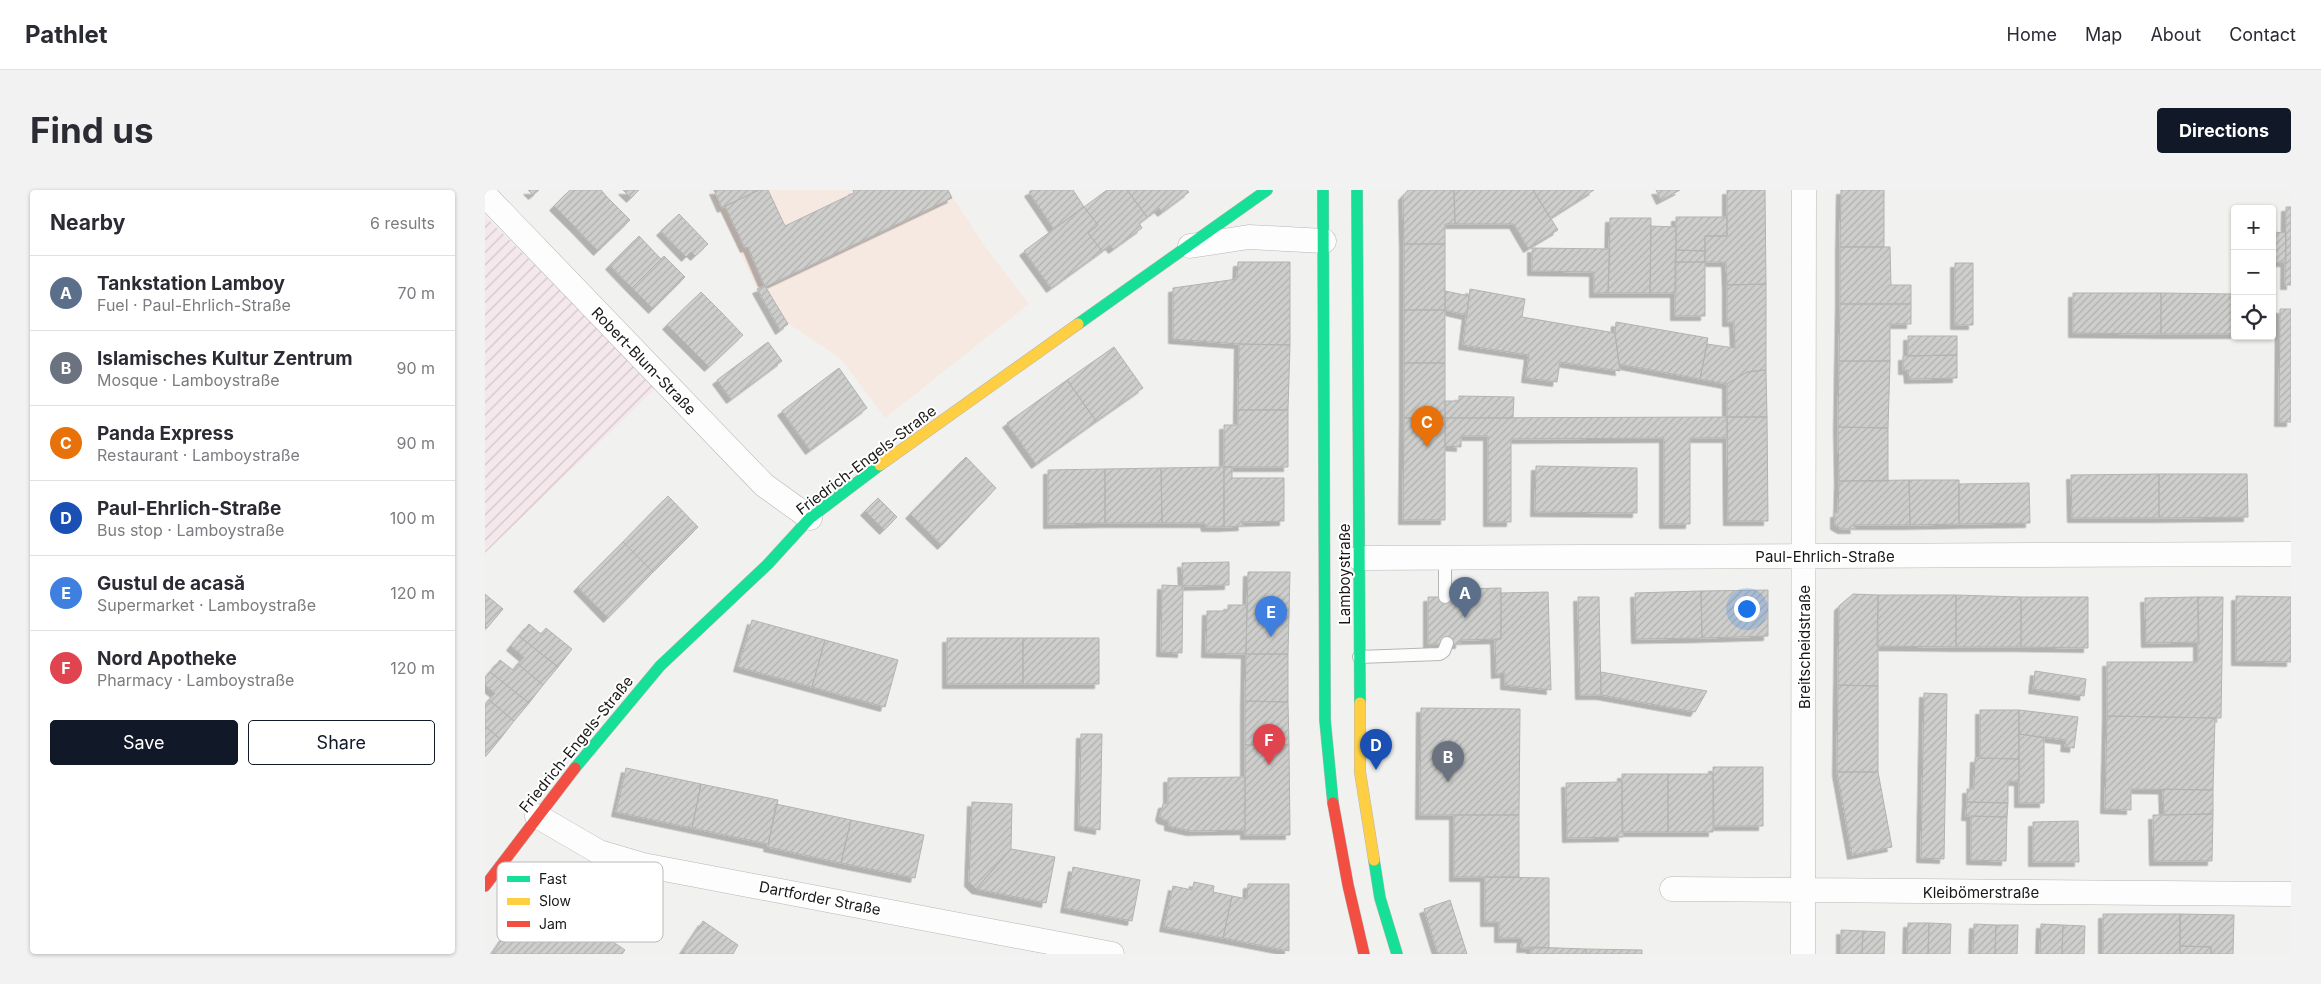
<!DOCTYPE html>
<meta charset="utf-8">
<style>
:root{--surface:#fff;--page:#f2f2f3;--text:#2b2b33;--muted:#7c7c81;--line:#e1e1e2;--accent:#111827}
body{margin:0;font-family:Inter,sans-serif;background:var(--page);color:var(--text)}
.controls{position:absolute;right:15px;top:15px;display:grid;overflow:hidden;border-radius:5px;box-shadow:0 1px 4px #0004}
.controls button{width:45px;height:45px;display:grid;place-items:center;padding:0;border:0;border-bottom:1px solid var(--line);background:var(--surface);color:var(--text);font:25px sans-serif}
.you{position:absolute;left:1261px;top:418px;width:18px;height:18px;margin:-12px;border:4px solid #fff;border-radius:50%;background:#1a73e8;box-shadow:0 0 0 8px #1a73e833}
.badge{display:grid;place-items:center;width:32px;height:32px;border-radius:50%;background:var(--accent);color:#fff;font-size:16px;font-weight:700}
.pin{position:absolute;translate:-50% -41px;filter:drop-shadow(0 1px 2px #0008)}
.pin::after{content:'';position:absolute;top:26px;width:18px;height:15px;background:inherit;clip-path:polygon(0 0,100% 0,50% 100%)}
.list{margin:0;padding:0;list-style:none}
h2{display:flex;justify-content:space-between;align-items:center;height:65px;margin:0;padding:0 20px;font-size:21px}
h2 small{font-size:16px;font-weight:400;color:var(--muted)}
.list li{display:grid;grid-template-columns:32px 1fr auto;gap:15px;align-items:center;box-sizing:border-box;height:75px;padding:0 20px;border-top:1px solid var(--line)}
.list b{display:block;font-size:19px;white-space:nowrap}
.list p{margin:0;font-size:16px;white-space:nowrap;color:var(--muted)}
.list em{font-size:16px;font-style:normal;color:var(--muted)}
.actions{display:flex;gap:10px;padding:15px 20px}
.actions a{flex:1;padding:11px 0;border:1px solid var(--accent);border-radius:5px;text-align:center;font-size:18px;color:var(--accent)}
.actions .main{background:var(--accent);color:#fff}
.icon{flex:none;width:28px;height:28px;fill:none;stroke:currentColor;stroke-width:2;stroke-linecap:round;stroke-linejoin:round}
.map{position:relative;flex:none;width:1806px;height:764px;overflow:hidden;border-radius:5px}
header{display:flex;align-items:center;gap:30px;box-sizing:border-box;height:70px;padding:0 25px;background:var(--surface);border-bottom:1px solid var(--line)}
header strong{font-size:24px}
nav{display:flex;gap:28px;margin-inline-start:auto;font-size:18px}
.intro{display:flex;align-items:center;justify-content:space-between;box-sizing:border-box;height:120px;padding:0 30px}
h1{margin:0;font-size:35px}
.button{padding:12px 22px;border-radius:5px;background:var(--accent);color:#fff;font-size:18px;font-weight:700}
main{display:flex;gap:30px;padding:0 30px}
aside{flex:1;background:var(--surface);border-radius:5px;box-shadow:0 1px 4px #0004}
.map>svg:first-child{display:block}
.industrial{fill:url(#industrial-furrows)}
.education{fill:#f6e9e2}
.building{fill:url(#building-hatch);stroke:#b3b3b2;filter:url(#shadow)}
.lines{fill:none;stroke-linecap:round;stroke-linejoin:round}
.lane-casing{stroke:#b7b6b5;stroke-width:14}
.street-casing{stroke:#b7b6b5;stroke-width:25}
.fast-casing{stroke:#b7b6b5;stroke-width:12}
.slow-casing{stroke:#b7b6b5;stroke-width:12}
.jam-casing{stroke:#b7b6b5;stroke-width:12}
.lane{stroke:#fdfdfd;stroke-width:12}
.street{stroke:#fdfdfd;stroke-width:24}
.fast{stroke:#16e098;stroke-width:11}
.slow{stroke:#ffcf43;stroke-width:11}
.jam{stroke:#f24e42;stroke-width:11}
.labels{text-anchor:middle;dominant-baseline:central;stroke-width:4;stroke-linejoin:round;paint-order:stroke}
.street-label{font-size:15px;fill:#191817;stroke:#fff}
.key{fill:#fff;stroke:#babab9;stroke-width:1}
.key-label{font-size:14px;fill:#191817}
</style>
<header>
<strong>Pathlet</strong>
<nav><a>Home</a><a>Map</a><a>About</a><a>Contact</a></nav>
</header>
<div class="intro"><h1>Find us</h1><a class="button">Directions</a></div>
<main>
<aside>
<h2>Nearby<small>6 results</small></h2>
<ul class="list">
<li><span class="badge" style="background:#5c6f8a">A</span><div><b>Tankstation Lamboy</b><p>Fuel · Paul-Ehrlich-Straße</p></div><em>70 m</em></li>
<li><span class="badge" style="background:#6b7280">B</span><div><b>Islamisches Kultur Zentrum</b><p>Mosque · Lamboystraße</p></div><em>90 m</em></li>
<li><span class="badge" style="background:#e8710a">C</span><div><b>Panda Express</b><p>Restaurant · Lamboystraße</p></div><em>90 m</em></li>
<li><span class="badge" style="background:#1a4fb4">D</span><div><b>Paul-Ehrlich-Straße</b><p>Bus stop · Lamboystraße</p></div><em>100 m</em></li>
<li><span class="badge" style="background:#3f7fe0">E</span><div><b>Gustul de acasă</b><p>Supermarket · Lamboystraße</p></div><em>120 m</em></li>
<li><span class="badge" style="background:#e0444e">F</span><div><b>Nord Apotheke</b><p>Pharmacy · Lamboystraße</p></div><em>120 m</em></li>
</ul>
<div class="actions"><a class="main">Save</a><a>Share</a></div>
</aside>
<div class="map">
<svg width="1806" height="764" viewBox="0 0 1806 764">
<defs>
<pattern id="industrial-furrows" width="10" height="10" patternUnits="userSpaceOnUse" patternTransform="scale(1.25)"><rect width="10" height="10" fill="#f5e8ec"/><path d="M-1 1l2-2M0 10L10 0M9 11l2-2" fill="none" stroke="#d1c6ca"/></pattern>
<pattern id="building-hatch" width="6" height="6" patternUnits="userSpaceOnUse" patternTransform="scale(1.25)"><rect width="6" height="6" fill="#cececd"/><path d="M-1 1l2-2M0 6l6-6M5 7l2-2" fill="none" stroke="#b0b0af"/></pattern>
<filter id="shadow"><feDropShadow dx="-4.5" dy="4.5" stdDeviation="0" flood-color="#0004"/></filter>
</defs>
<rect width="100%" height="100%" fill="#f1f1ef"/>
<path class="industrial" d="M0,26l173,170 -173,167z"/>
<path class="education" d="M225,0h238l38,58 43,56 -144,114 -44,-59 -52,-35 -9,6 -23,-41z"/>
<path class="building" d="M43,0h11l-6,5z
M85,0h31l6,7 -31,31 -22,-22z
M138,0h16l-8,8z
M229,0h45l-37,18z
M274,0h9l17,36 69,-33 -1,-3h95l4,8 -187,89 -17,-40 -3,1 -20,-42z
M547,0h41l11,17 -30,22 -25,-37z
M622,0h20l20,27 -8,6 3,5 -29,21 -3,-4 -8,6 -14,-18 10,-8 -14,-18z
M642,0h60l2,2 -27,20 -3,-4 -12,9z
M923,0h46l1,34h-10v20h-41l-1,-48z
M969,0h79l25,40 -30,18 -14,-24h-59z
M1048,0h61l-44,28z
M1171,0h24l-19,10z
M1242,0h38l1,94 -39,1 -1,-23h-21v-26h22z
M1356,0h43v57h-44z
M122,7l23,23 -32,31 -22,-23z
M599,17l14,18 -10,8 14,18 -51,37 -27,-37z
M1801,17h5v78h-6z
M194,24l29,30 -13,12 -4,-4 -5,5 -25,-26z
M1191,27h51v19h-22v15l-29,-1z
M1125,28h41l-1,75h-42z
M1166,36l25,1v66h-26z
M1788,42l13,1v29h-14z
M154,46l22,23 -29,29 -22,-23z
M919,54h41v66h-41z
M1355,57h50l1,38h20v19h-71z
M1047,58l78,1 -2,44h-14v-21l-62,-1z
M1191,60l29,1v11h-30z
M179,66l21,21 -32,32 -21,-21z
M753,72h52v83l-51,-1 -66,-5v-51l64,-9z
M1190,72h30v54h-30z
M1470,73h18v62h-18z
M1281,94v86l-19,2 -20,12 -27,-5 7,-35 28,4 -1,-26h-7v-37z
M280,96l23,38 -8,6 -23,-41z
M985,99l55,10 -3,18 93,16 5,38 -60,-9 -3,20 -31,-4 3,-23 -66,-10z
M960,101l24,5 -2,19 -22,-5z
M216,102l21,21 -34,33 -21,-21z
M1588,103h88v41l-88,-1z
M1676,103l74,1v40h-74z
M1355,114h71v20h-21v37h-51z
M1795,119h11v113h-12z
M919,120h41v53h-41z
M237,123l21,22 -34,32 -21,-21z
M1131,132l92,16 -8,41 -81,-15 -4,-31z
M1423,146h49v19l-49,1z
M283,152l14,19 -51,38 -14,-19z
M754,154l51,1 -2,65h-50z
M629,157l29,41 -47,33 -29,-41z
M1472,165v23l-48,1 -1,-9h-5v-14z
M1354,171h51l-2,67 -50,-1z
M919,173h41v55h-41z
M354,178l28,40 -57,42 -28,-39z
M1281,180l1,47h-40v-33l20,-12z
M582,190l29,41 -60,43 -29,-41z
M974,206l55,1 -1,21h-68v-17h14z
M753,220h50v57h-64v-42h14z
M1242,227v21h-37v86h-26v-86l-153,1v83h-23v-86h-27v11l-16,-1v-28z
M1242,227h40l1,104h-40z
M919,228h41v102h-42z
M1353,237l50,1v53h-49z
M481,267l30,31 -54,57 -32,-31z
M1051,276l101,2v45l-102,-1z
M739,277h8v11h52v43l-42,1 1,4 -19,1z
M739,277v60h-18l-1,-4h-43l-1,-55z
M676,278l1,55h-57v-54z
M620,279v54l-57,1v-54z
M1674,284v44h-87l-1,-43z
M1674,284h88l1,43 -89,1z
M1424,290l1,45h-56l1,4h-13l-7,-4v-12h3l1,-32z
M1424,290h50v44l-49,1z
M1544,293l1,40 -71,1v-40z
M183,306l30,31 -45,45 -30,-30z
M393,308l19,19 -13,13 -19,-19z
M138,352l30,30 -45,46 -30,-31z
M744,372v23l-46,1 -1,-23z
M763,382h42l-2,82h-42z
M677,395l21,1 -1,67 -21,-1z
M1016,398v51l-41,1v4h-32v-47h31v-8z
M1283,400v46l-66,2 -1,-47z
M1216,401l1,47 -66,1 -1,-46z
M1063,402l3,98 -46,-5v-12l-9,1 -1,-35h6v-46z
M0,404l18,15 -16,19 -2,-2z
M1368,404l25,1v91l-40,-1 1,-79z
M1393,405h78v52l-79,-1z
M1471,405l65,2v50h-65z
M1751,406l55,1v65l-55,-1z
M1093,407h21l2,98h-21z
M1536,407h67v51l-67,-1z
M1713,407l1,45 -53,1 -1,-45z
M1713,407h25l-2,121 -114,-2v-54h91z
M743,415h19l-1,49 -40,-1 1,-42h21z
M267,430l73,20 -13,47 -74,-20z
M44,434l12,10 5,-6 26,21 -14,18 -39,-31z
M34,446l39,31 -15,18 -25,-21 6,-7 -13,-11z
M462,448h76v46h-76z
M538,448h76v46h-76z
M340,450l73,20 -13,47 -73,-20z
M761,464h42v48l-43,-1z
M15,470l13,10 5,-6 25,21 -14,18 -39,-31z
M1550,481l51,8 -2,17 -51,-7z
M5,482l39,31 -15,18 -25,-21 6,-7 -10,-8v-7z
M1116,482l106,19 -12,21 -94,-17z
M1353,495l40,1v86h-41z
M1439,503l23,1 -3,165 -23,-1z
M4,510l25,21 -14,18 -15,-13v-21z
M760,511l43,1 1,43h-44z
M936,518l99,1 -1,106h-99z
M1495,520h39v49l-39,-1z
M1534,520l59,7 -4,31 -9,-1 1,-7 -47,-6z
M1622,526l108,2 -2,72 -82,-1v21l-26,-1z
M0,536l15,13 -14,17h-1z
M596,544h21l-2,96 -21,-4z
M1534,544l25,4v65h-25z
M760,555h44l1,90h-45z
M1490,568l44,1v22h-11v22l-41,-1v-13h7z
M1228,577h50v59h-49z
M141,578l75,16 -9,44 -76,-16z
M1352,582h41l14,75 -40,8z
M1137,584h46v58h-46z
M1183,584h45v58h-45z
M760,587v53l-54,1 -22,-5v-5l-7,-2 -2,-3 3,-12 5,-1v-25z
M1137,592l1,55 -56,1 -1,-55z
M216,594l77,16 -10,44 -76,-16z
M1678,599l50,1v24l-49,1z
M487,612l40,2 -1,45 -35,40 -7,-7z
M1482,612l41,1 -1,14 -41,-1z
M291,614l75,16 -10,43 -73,-16z
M1728,624l-1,47h-58l-1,-46z
M969,625h65v62h-65z
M1486,626l36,1 -1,44 -35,-1z
M366,630l73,15 -9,43 -74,-15z
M1593,631l1,41h-46v-40z
M526,659l44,8 -9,46 -70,-14z
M588,677l67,13 -8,41 -67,-13z
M1000,687l64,1v70h-28l1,-10h-23v-16h-14z
M709,692l20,4 -1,6 19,4 -9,42 -59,-11 9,-41 19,4z
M763,694h41v67l-66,-13 9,-42 15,3z
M51,699l89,61 -3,4h-130z
M965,710l17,54h-29l-14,-45z
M1618,724h77v40h-77z
M1695,724l54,1 -1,39h-22v-7l-31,-1z
M218,731l35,24 -5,9h-50l2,-2 -2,-1z
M1423,733h21l-1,31h-21z
M1444,733l22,1 -1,30h-22z
M1489,734l22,1 -1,29h-22z
M1556,734l22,1 -1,29h-22z
M1511,735h22l-1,29h-22z
M1578,735l22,1 -1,28h-22z
M1356,740l22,1 -1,23h-21z
M1378,741l22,1 -1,22h-22z
M1695,756l31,1v7h-31z
M1046,757l55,2v5h-55z
M1101,759l56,1v4h-56z"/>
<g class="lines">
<defs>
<path id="lane" d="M960,368v39
M874,467l81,-3 4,-3 3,-8"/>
<path id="street" d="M0,5l279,290 46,33
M705,56l59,-9 75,4
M874,368l932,-4
M52,626l62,36 44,13 469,89
M1187,699l619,5
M1318,764l1,-764"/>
<path id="fast" d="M838,0l2,530 8,83
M872,0l3,513
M593,134l189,-134
M90,578l85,-102 108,-102 42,-46 70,-53
M889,670l6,38 17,56"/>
<path id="slow" d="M395,275l198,-141
M875,513v69l14,88"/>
<path id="jam" d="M848,613l15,82 16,69
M0,696l90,-118"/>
</defs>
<use href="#lane" class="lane-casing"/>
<use href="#street" class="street-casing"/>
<use href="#fast" class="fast-casing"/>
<use href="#slow" class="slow-casing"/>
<use href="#jam" class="jam-casing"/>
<use href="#lane" class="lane"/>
<use href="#street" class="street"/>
<use href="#fast" class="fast"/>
<use href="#slow" class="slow"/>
<use href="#jam" class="jam"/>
</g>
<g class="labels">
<g class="street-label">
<text transform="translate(159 171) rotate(46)">Robert-Blum-Straße</text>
<text transform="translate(381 270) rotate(-37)">Friedrich-Engels-Straße</text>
<text x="1340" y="366">Paul-Ehrlich-Straße</text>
<text transform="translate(859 384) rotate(-90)">Lamboystraße</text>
<text transform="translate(1319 457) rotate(-90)">Breitscheidstraße</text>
<text transform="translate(91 554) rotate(-51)">Friedrich-Engels-Straße</text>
<text x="1496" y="702">Kleibömerstraße</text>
<text transform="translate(335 708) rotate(11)">Dartforder Straße</text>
</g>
</g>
<rect x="12" y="672" width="166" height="80" rx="8" class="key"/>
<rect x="22" y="686" width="23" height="6" fill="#16e098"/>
<rect x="22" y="708" width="23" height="7" fill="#ffcf43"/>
<rect x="22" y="731" width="23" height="6" fill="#f24e42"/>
<g class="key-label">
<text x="54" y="694">Fast</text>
<text x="54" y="716">Slow</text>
<text x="54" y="739">Jam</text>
</g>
</svg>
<div class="controls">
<button>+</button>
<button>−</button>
<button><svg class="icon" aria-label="locate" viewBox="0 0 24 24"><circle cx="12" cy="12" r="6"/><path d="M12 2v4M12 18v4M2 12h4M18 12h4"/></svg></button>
</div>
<div class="you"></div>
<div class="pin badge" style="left:980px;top:428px;background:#5c6f8a">A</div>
<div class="pin badge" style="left:963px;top:592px;background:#6b7280">B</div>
<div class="pin badge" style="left:942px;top:257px;background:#e8710a">C</div>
<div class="pin badge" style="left:891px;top:580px;background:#1a4fb4">D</div>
<div class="pin badge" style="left:786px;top:447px;background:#3f7fe0">E</div>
<div class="pin badge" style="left:784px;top:575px;background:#e0444e">F</div>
</div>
</main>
